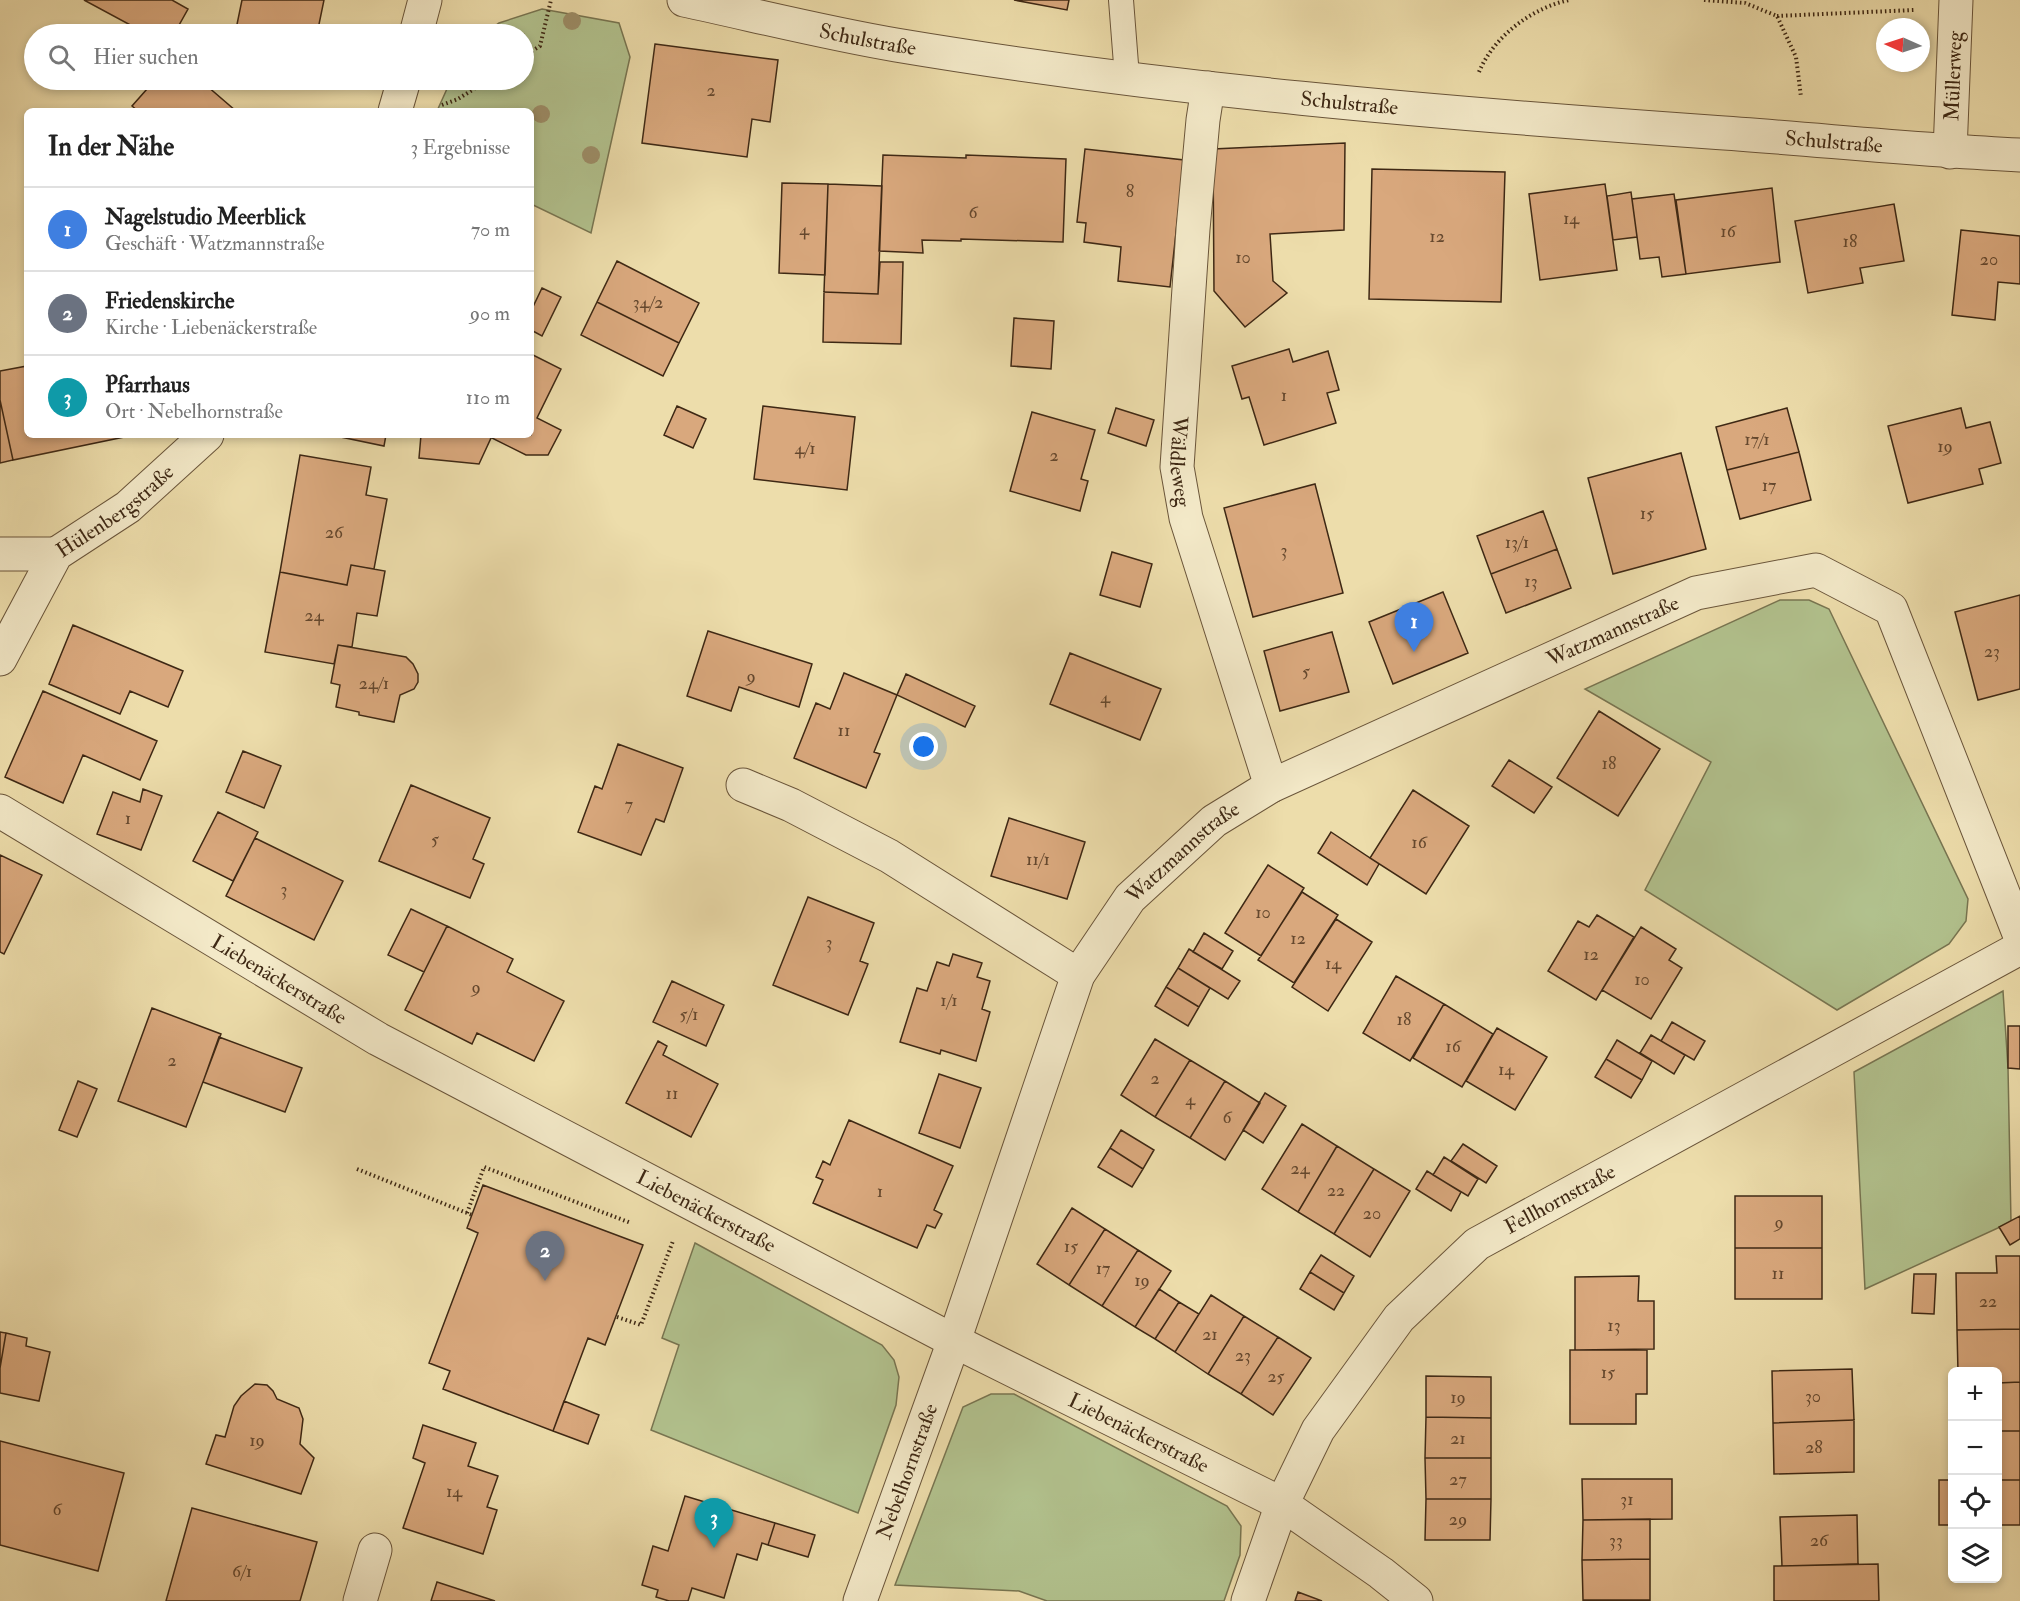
<!DOCTYPE html>
<html lang="de">
<meta charset="utf-8">
<style>
:root{--surface:#fff;--page:#f6f6f6;--text:#222;--muted:#767676;--line:#e0e0e0;--accent:#8f2418}
body{margin:0;font-family:"IM FELL Double Pica",serif;background:var(--page);color:var(--text)}
.controls{position:absolute;right:18px;bottom:18px;display:grid;overflow:hidden;border-radius:9px;box-shadow:0 3px 9px #0003}
.controls button{width:54px;height:54px;display:grid;place-items:center;padding:0;border:0;border-bottom:2px solid var(--line);background:var(--surface);color:var(--text);font:30px sans-serif}
.compass{position:absolute;left:1876px;top:18px;width:54px;height:54px;border-radius:50%;background:var(--surface);box-shadow:0 3px 9px #0003;rotate:273deg}
.you{position:absolute;left:924px;top:747px;width:21px;height:21px;margin:-15px;border:4px solid #fff;border-radius:50%;background:#1a73e8;box-shadow:0 0 0 9px #1a73e833}
.badge{display:grid;place-items:center;width:39px;height:39px;border-radius:50%;background:var(--accent);color:#fff;font-size:20px;font-weight:700}
.pin{position:absolute;translate:-50% -50px;filter:drop-shadow(0 2px 3px #0008)}
.pin::after{content:'';position:absolute;top:32px;width:21px;height:18px;background:inherit;clip-path:polygon(0 0,100% 0,50% 100%)}
.list{margin:0;padding:0;list-style:none}
h2{display:flex;justify-content:space-between;align-items:center;height:78px;margin:0;padding:0 24px;font-size:26px}
h2 small{font-size:20px;font-weight:400;color:var(--muted)}
.list li{display:grid;grid-template-columns:39px 1fr auto;gap:18px;align-items:center;box-sizing:border-box;height:84px;padding:0 24px;border-top:2px solid var(--line)}
.list b{display:block;font-size:22px;white-space:nowrap}
.list p{margin:0;font-size:20px;white-space:nowrap;color:var(--muted)}
.list em{font-size:20px;font-style:normal;color:var(--muted)}
.icon{flex:none;width:33px;height:33px;fill:none;stroke:currentColor;stroke-width:2;stroke-linecap:round;stroke-linejoin:round}
.map{position:relative;flex:none;width:2020px;height:1601px;overflow:hidden}
.search{position:absolute;background:var(--surface);box-shadow:0 3px 9px #0003;left:24px;top:24px;width:510px;height:66px;display:flex;align-items:center;gap:15px;box-sizing:border-box;padding:0 21px;border-radius:33px;color:var(--muted);font-size:22px}
.panel{position:absolute;background:var(--surface);box-shadow:0 3px 9px #0003;left:24px;top:108px;width:510px;height:330px;border-radius:9px}
.map>svg:first-child{display:block}
.green{fill:#b2c28e;stroke:#787551;stroke-width:1.5}
.building{fill:#d9a87d;stroke:#3e2814;stroke-width:1.5}
.lines{fill:none;stroke-linecap:round;stroke-linejoin:round}
.service-casing{stroke:#6a553a;stroke-width:26}
.minor-casing{stroke:#6a553a;stroke-width:35}
.path{stroke:#3e2814;stroke-width:4;stroke-dasharray:1.5 3;stroke-linecap:butt}
.service{stroke:#f3e9c8;stroke-width:24}
.minor{stroke:#f3e9c8;stroke-width:33}
.tree{fill:#9d8e68}
.labels{text-anchor:middle;dominant-baseline:central;stroke-width:4.5;stroke-linejoin:round;paint-order:stroke}
.number-label{font-size:18px;fill:#65482e}
.street-label{font-size:21px;fill:#3e2814;stroke:#f3e9c8}
</style>
<div class="map">
<svg width="2020" height="1601" viewBox="0 0 2020 1601">
<rect width="100%" height="100%" fill="#edddab"/>
<filter id="stains"><feTurbulence type="fractalNoise" baseFrequency=".00333" numOctaves="4"/><feColorMatrix values="0 0 0 0 .2 0 0 0 0 .09 0 0 0 0 .02 0 0 0 .5 -.17"/></filter>
<radialGradient id="worn" r=".72"><stop offset=".6" stop-color="#630" stop-opacity="0"/><stop offset="1" stop-color="#630" stop-opacity=".3"/></radialGradient>
<path class="green" d="M542,9l77,14 11,34 -39,176 -60,-29v-93h-94l14,-31h73v-46h-40l15,-11z
M1780,600h29l20,9 139,290 -2,22 -17,23 -112,66 -192,-120 66,-128 -126,-73z
M2003,991l5,77 3,154 -146,67 -11,-217z
M695,1243l187,102 12,15 5,17 -3,28 -38,108 -207,-83 28,-85 -17,-7z
M991,1394h23l213,112 14,20 -1,29 -16,46h-177l-28,-10 -124,-6 68,-178z"/>
<path class="building" d="M84,0h88l16,9 -14,25h-27z
M242,0h82l-7,34h-82z
M1014,0h55l-2,10z
M655,44l123,16 -8,62 -18,-3 -5,38 -105,-14z
M155,80h45l36,31h-98l-6,-5z
M1345,143l-1,87 -74,4 3,47 14,12 -42,34 -31,-36 -1,-142z
M1085,149l99,11 -14,127 -52,-6 3,-34 -37,-5 2,-19 -9,-1z
M883,155l83,3v-3l100,4 -3,83 -102,-3v2l-39,-1 1,13 -44,-2z
M1372,169l133,3 -4,130 -132,-3z
M782,183l46,1 -3,91 -46,-2z
M828,184l54,2 -4,108 -54,-2z
M1605,184l12,86 -77,10 -11,-86z
M1772,188l8,74 -94,12 -10,-74z
M1631,192l6,45 -24,3 -6,-44z
M1674,194l12,80 -24,3 -3,-20 -19,2 -8,-60z
M1894,204l10,57 -44,7 3,15 -55,10 -13,-72z
M1961,230l59,6v48l-22,-2 -3,38 -43,-5z
M617,261l82,42 -20,40 -82,-41z
M880,262h23l-2,82 -78,-2 1,-50 54,2z
M542,288l19,9 -19,39 -11,-6v-19z
M597,302l82,41 -16,33 -82,-41z
M1014,318l40,3 -3,48 -40,-3z
M1289,349l4,13 35,-11 11,39 -12,3 9,30 -72,22 -15,-48 -7,2 -10,-33z
M531,354l30,15 -24,49 24,12 -13,25h-22l-40,-20h45z
M27,366v69h107l-121,25 -13,-60v-29z
M0,400l13,60 -13,3z
M677,406l29,13 -13,29 -29,-13z
M763,406l92,11 -8,73 -93,-11z
M1116,408l38,12 -8,26 -38,-13z
M1787,408l12,44 -72,18 -11,-43z
M1961,408l5,20 24,-6 11,41 -22,6 4,15 -75,19 -20,-77z
M1032,412l63,18 -14,49 7,2 -8,30 -70,-20z
M331,435h55l-2,11z
M421,435h65l5,3 -12,26 -60,-6z
M1799,452l12,48 -71,19 -13,-49z
M1681,453l25,96 -93,25 -25,-96z
M300,455l71,12 -5,28 21,4 -13,70 -23,-4 -4,20 -67,-13z
M1315,484l28,109 -90,24 -29,-109z
M1543,511l14,38 -66,25 -14,-38z
M1557,549l14,39 -65,25 -15,-39z
M1112,552l40,12 -12,43 -40,-12z
M351,565l34,6 -8,45 -20,-3 -5,34 -14,-2 -4,19 -69,-12 15,-80 67,13z
M1443,592l25,61 -75,31 -24,-62z
M2020,595v94l-42,11 -23,-88z
M73,625l110,46 -15,36 -38,-16 -10,23 -71,-30z
M708,631l104,33 -13,43 -60,-20 -8,24 -44,-15z
M1332,632l17,60 -69,19 -16,-60z
M338,645l68,12 7,7 5,10v8l-4,7 -14,6 -6,27 -35,-7v-3l-23,-5 4,-22 -9,-2z
M1070,653l91,36 -21,51 -90,-36z
M844,673l53,22 -23,57 6,2 -14,34 -72,-30 22,-55 14,6z
M906,674l69,32 -10,21 -68,-32z
M43,691l114,50 -17,39 -57,-25 -20,48 -58,-26z
M1599,711l61,38 -42,67 -61,-38z
M618,744l65,24 -19,54 -8,-3 -15,36 -63,-23 17,-46 7,3z
M243,751l38,15 -17,42 -38,-16z
M1509,760l43,27 -18,26 -42,-27z
M411,785l79,33 -17,41 11,5 -14,34 -91,-37z
M143,789l19,7 -21,54 -44,-16 16,-42 27,10z
M1413,790l56,36 -43,68 -56,-36z
M218,812l40,20 -25,49 -40,-20z
M1009,818l76,24 -18,57 -76,-23z
M1331,832l48,32 -12,21 -49,-32z
M255,838l88,43 -29,59 -88,-44z
M0,855l42,20 -38,79 -4,-2z
M1268,865l36,23 -43,68 -36,-23z
M1302,892l36,23 -44,68 -36,-23z
M808,897l66,26 -14,38 8,3 -20,51 -75,-30z
M411,909l36,17 -23,46 -36,-17z
M1597,915l37,22 -38,63 -48,-29 30,-50 11,6z
M1336,919l36,23 -44,69 -36,-24z
M447,926l66,33 -6,13 57,29 -30,60 -57,-28 -5,11 -67,-34z
M1641,927l35,22 -7,11 13,8 -31,51 -49,-29z
M1204,933l29,18 -11,18 -29,-17z
M1189,949l51,32 -12,18 -50,-31z
M953,954l29,9 -5,14 13,4 -8,28 8,3 -14,49 -35,-11 -1,4 -40,-12 17,-54 10,3 10,-29 12,4z
M1178,968l32,20 -11,19 -33,-20z
M1396,976l48,28 -34,57 -47,-28z
M672,981l52,24 -18,41 -53,-24z
M1166,987l33,20 -11,19 -33,-20z
M1444,1004l49,30 -31,53 -49,-29z
M152,1008l69,26 -35,93 -68,-26z
M1672,1022l33,19 -11,19 -33,-19z
M2008,1026h12v43l-12,-1z
M1497,1028l50,29 -32,53 -49,-29z
M1651,1035l34,20 -11,19 -34,-21z
M219,1037l83,31 -17,44 -82,-30z
M1155,1039l35,21 -35,57 -34,-22z
M1617,1040l35,21 -10,19 -36,-21z
M658,1041l9,5 -4,9 55,29 -27,53 -65,-34z
M1606,1059l36,21 -11,18 -36,-21z
M1190,1060l35,21 -35,57 -35,-21z
M939,1074l42,14 -21,60 -41,-15z
M78,1081l19,8 -20,48 -18,-7z
M1225,1081l35,22 -35,57 -35,-22z
M1265,1093l21,13 -23,37 -20,-13z
M849,1120l104,46 -19,44 8,4 -7,14 -8,-3 -10,23 -104,-45 10,-23 -7,-3 7,-16 7,4z
M1302,1124l35,22 -39,66 -36,-23z
M1121,1130l33,20 -11,19 -33,-21z
M1463,1144l34,22 -11,17 -35,-22z
M1337,1146l37,23 -40,65 -36,-22z
M1110,1148l33,21 -11,18 -34,-20z
M1444,1157l34,22 -10,17 -35,-21z
M1374,1169l36,22 -40,66 -36,-23z
M1427,1171l34,21 -10,19 -35,-22z
M483,1185l160,60 -38,100 -17,-7 -35,93 -110,-42 7,-18 -21,-8 49,-130 -11,-5z
M1735,1196h87v52h-87z
M1072,1208l33,21 -36,56 -32,-21z
M2020,1216v23l-10,6 -11,-18z
M1105,1229l33,21 -36,56 -33,-21z
M1735,1248h87v51h-87z
M1138,1250l33,21 -36,56 -33,-21z
M1321,1255l33,21 -10,17 -34,-21z
M1996,1256h24v73l-63,1 -1,-57h41z
M1310,1272l34,21 -10,17 -34,-21z
M1914,1274h22l-2,40 -22,-1z
M1639,1276l-1,25h16v48l-79,1v-73z
M1159,1289l20,13 -24,37 -20,-12z
M1211,1295l33,21 -36,58 -33,-22z
M1179,1302l20,12 -24,38 -20,-13z
M1244,1316l34,21 -37,57 -33,-20z
M2020,1329v53l-22,1v-11h-40l-1,-42z
M0,1332l6,1 -6,35z
M6,1333l21,5 -1,8 24,6 -11,49 -39,-8v-25z
M1278,1337l33,21 -38,57 -32,-21z
M1570,1350h77v44h-11v30h-66z
M1852,1369l2,51 -81,3 -1,-52z
M1426,1376l65,1v41l-65,-1z
M2020,1382v49h-22v-48z
M255,1384l12,1 6,6 4,8 22,9 4,11 -3,25 14,14 -13,36 -95,-30 10,-29 9,2 9,-31 7,-10z
M564,1401l35,14 -11,29 -35,-13z
M1426,1417l65,1v40h-66z
M1854,1420v52l-80,2 -1,-51z
M423,1425l53,18 -8,23 30,10 -11,31 10,3 -14,44 -80,-26 22,-65 -12,-5z
M1998,1431h22v49h-22z
M0,1441l124,32 -26,98 -98,-26z
M1425,1458h66v41h-65z
M1582,1479h90v40l-89,1z
M1939,1480h13v45h-13z
M1998,1480h22v45h-22z
M685,1496l90,27 -7,22 -6,-2 -5,17 -20,-6 -13,44 -32,-10 -4,13h-19l-13,-4 2,-7 -16,-5 11,-39 15,5z
M1426,1499h65l-1,41h-65z
M192,1508l125,34 -17,59h-134z
M1857,1515l1,49 -76,2 -2,-49z
M1650,1519v40l-68,1 1,-40z
M775,1523l40,12 -7,22 -40,-12z
M1650,1559v41h-67l-1,-40z
M1878,1564l1,37h-105v-35z
M437,1582l58,19h-64z
M1298,1592l24,9h-27z
M1583,1600h67v1h-67z"/>
<g class="lines">
<defs>
<path id="service" d="M1121,0l6,77"/>
<g id="minor">
<path id="s1" d="M684,0c70,15 141,33 212,45 269,45 541,68 814,87 103,7 206,18 310,23"/>
<path d="M416,34l9,-34"/>
<path id="s2" d="M1208,88l-5,32 -10,109 -16,238 9,51 85,268"/>
<path d="M395,111l9,-31"/>
<path id="s3" d="M1950,152l6,-152"/>
<path d="M0,554h56"/>
<path id="s4" d="M0,659l56,-105 72,-47 79,-72"/>
<path d="M743,785l48,20 98,51 189,119"/>
<path id="s5" d="M0,811l378,228 576,302 328,163 99,69 35,28"/>
<path d="M360,1601l15,-51"/>
<path id="s6" d="M860,1601l94,-260 124,-366 52,-77 84,-77 57,-35 425,-193 120,-23 75,39 129,327"/>
<path id="s7" d="M1248,1601l34,-97 36,-74 81,-112 78,-74 543,-296"/>
</g>
</defs>
<use href="#service" class="service-casing"/>
<use href="#minor" class="minor-casing"/>
<path class="path" d="M1704,0l41,3 32,13 19,41 5,40
M1777,16l137,-6
M524,56l16,-10 11,-46
M1479,72c15,-36 53,-64 90,-72
M442,105l16,-6 30,-19
M357,1169l115,46
M467,1213l17,-46 147,56
M617,1317l24,8 32,-84"/>
<use href="#service" class="service"/>
<use href="#minor" class="minor"/>
</g>
<g class="tree">
<circle cx="572" cy="21" r="9"/>
<circle cx="541" cy="114" r="9"/>
<circle cx="591" cy="155" r="9"/>
</g>
<g class="labels">
<g class="number-label">
<text x="711" y="90">2</text>
<text x="1130" y="191">8</text>
<text x="973" y="212">6</text>
<text x="1571" y="218">14</text>
<text x="804" y="229">4</text>
<text x="1728" y="231">16</text>
<text x="1437" y="236">12</text>
<text x="1850" y="241">18</text>
<text x="1243" y="257">10</text>
<text x="1989" y="259">20</text>
<text x="648" y="302">34/2</text>
<text x="1284" y="395">1</text>
<text x="1757" y="439">17/1</text>
<text x="1945" y="446">19</text>
<text x="805" y="448">4/1</text>
<text x="1054" y="455">2</text>
<text x="1769" y="485">17</text>
<text x="1647" y="513">15</text>
<text x="334" y="532">26</text>
<text x="1517" y="542">13/1</text>
<text x="1284" y="550">3</text>
<text x="1531" y="581">13</text>
<text x="314" y="615">24</text>
<text x="1992" y="651">23</text>
<text x="1306" y="671">5</text>
<text x="751" y="676">9</text>
<text x="374" y="683">24/1</text>
<text x="1105" y="697">4</text>
<text x="844" y="730">11</text>
<text x="1609" y="763">18</text>
<text x="629" y="804">7</text>
<text x="128" y="818">1</text>
<text x="435" y="839">5</text>
<text x="1419" y="842">16</text>
<text x="1038" y="859">11/1</text>
<text x="284" y="889">3</text>
<text x="1263" y="912">10</text>
<text x="1298" y="938">12</text>
<text x="829" y="942">3</text>
<text x="1591" y="954">12</text>
<text x="1333" y="963">14</text>
<text x="1642" y="979">10</text>
<text x="476" y="987">9</text>
<text x="949" y="1000">1/1</text>
<text x="689" y="1014">5/1</text>
<text x="1404" y="1019">18</text>
<text x="1453" y="1046">16</text>
<text x="172" y="1060">2</text>
<text x="1506" y="1069">14</text>
<text x="1155" y="1078">2</text>
<text x="672" y="1093">11</text>
<text x="1190" y="1099">4</text>
<text x="1227" y="1117">6</text>
<text x="1300" y="1168">24</text>
<text x="1336" y="1190">22</text>
<text x="880" y="1191">1</text>
<text x="1372" y="1213">20</text>
<text x="1779" y="1222">9</text>
<text x="1071" y="1246">15</text>
<text x="1103" y="1268">17</text>
<text x="1778" y="1273">11</text>
<text x="1142" y="1280">19</text>
<text x="1988" y="1301">22</text>
<text x="1614" y="1325">13</text>
<text x="1210" y="1334">21</text>
<text x="1243" y="1355">23</text>
<text x="1608" y="1372">15</text>
<text x="1276" y="1376">25</text>
<text x="1813" y="1396">30</text>
<text x="1458" y="1397">19</text>
<text x="1458" y="1438">21</text>
<text x="257" y="1440">19</text>
<text x="1814" y="1447">28</text>
<text x="1458" y="1479">27</text>
<text x="454" y="1491">14</text>
<text x="1627" y="1499">31</text>
<text x="57" y="1509">6</text>
<text x="1458" y="1519">29</text>
<text x="1616" y="1540">33</text>
<text x="1819" y="1540">26</text>
<text x="242" y="1571">6/1</text>
</g>
<g class="street-label">
<text stroke="none"><textPath href="#s1" startOffset="188">Schulstraße</textPath></text>
<text stroke="none"><textPath href="#s3" startOffset="76">Müllerweg</textPath></text>
<text stroke="none"><textPath href="#s1" startOffset="674">Schulstraße</textPath></text>
<text stroke="none"><textPath href="#s1" startOffset="1160">Schulstraße</textPath></text>
<text stroke="none"><textPath href="#s2" startOffset="375">Wäldleweg</textPath></text>
<text stroke="none"><textPath href="#s4" startOffset="192">Hülenbergstraße</textPath></text>
<text stroke="none"><textPath href="#s6" startOffset="1312">Watzmannstraße</textPath></text>
<text stroke="none"><textPath href="#s6" startOffset="826">Watzmannstraße</textPath></text>
<text stroke="none"><textPath href="#s5" startOffset="326">Liebenäckerstraße</textPath></text>
<text stroke="none"><textPath href="#s7" startOffset="525">Fellhornstraße</textPath></text>
<text stroke="none"><textPath href="#s5" startOffset="812">Liebenäckerstraße</textPath></text>
<text stroke="none"><textPath href="#s5" startOffset="1298">Liebenäckerstraße</textPath></text>
<text stroke="none"><textPath href="#s6" startOffset="138">Nebelhornstraße</textPath></text>
</g>
</g>
<rect width="100%" height="100%" filter="url(#stains)"/>
<rect width="100%" height="100%" fill="url(#worn)"/>
</svg>
<div class="controls">
<button>+</button>
<button>−</button>
<button><svg class="icon" aria-label="locate" viewBox="0 0 24 24"><circle cx="12" cy="12" r="6"/><path d="M12 2v4M12 18v4M2 12h4M18 12h4"/></svg></button>
<button><svg class="icon" aria-label="layers" viewBox="0 0 24 24"><path d="M12 4l9 5-9 5-9-5zM3 14l9 5 9-5"/></svg></button>
</div>
<svg class="compass" viewBox="-18 -18 36 36"><path d="M0-13l5 13h-10z" fill="#e53935"/><path d="M0 13l5-13h-10z" fill="#767676"/></svg>
<div class="you"></div>
<div class="pin badge" style="left:1414px;top:652px;background:#3f7fe0">1</div>
<div class="pin badge" style="left:545px;top:1281px;background:#6b7280">2</div>
<div class="pin badge" style="left:714px;top:1548px;background:#0f9aa8">3</div>
<div class="search"><svg class="icon" aria-label="search" viewBox="0 0 24 24"><circle cx="10" cy="10" r="6"/><path d="M15 15l6 6"/></svg>Hier suchen</div>
<section class="panel">
<h2>In der Nähe<small>3 Ergebnisse</small></h2>
<ul class="list">
<li><span class="badge" style="background:#3f7fe0">1</span><div><b>Nagelstudio Meerblick</b><p>Geschäft · Watzmannstraße</p></div><em>70 m</em></li>
<li><span class="badge" style="background:#6b7280">2</span><div><b>Friedenskirche</b><p>Kirche · Liebenäckerstraße</p></div><em>90 m</em></li>
<li><span class="badge" style="background:#0f9aa8">3</span><div><b>Pfarrhaus</b><p>Ort · Nebelhornstraße</p></div><em>110 m</em></li>
</ul>
</section>
</div>
